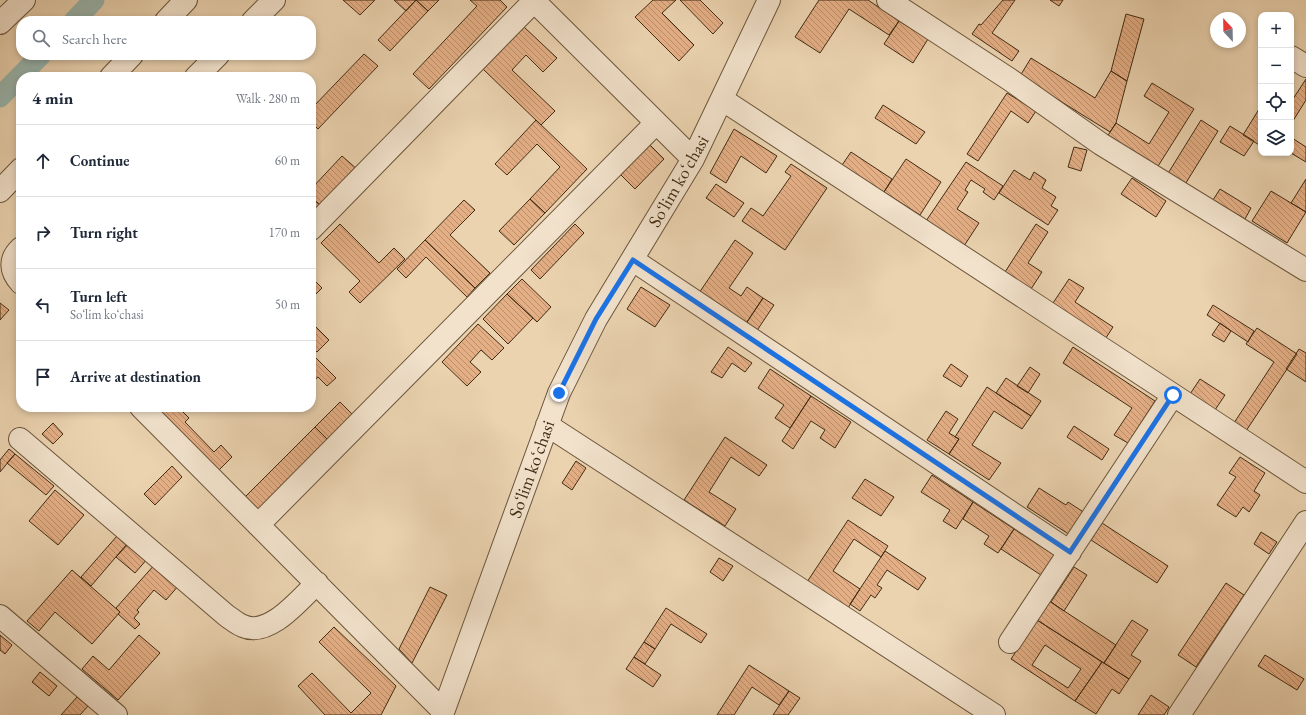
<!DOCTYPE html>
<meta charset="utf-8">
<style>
:root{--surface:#fff;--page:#f2f2f3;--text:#1f2937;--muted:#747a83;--line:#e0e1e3}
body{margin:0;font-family:"EB Garamond",serif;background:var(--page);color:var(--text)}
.controls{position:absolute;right:12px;top:12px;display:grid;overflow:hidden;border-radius:8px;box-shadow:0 2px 6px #0003}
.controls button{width:36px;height:36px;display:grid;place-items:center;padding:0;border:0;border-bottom:1px solid var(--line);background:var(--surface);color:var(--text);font:20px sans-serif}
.compass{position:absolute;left:1210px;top:12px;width:36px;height:36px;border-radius:50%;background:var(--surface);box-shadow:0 2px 6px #0003;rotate:338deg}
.stop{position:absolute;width:12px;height:12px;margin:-9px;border:3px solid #1a73e8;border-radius:50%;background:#fff}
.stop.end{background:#1a73e8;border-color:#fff;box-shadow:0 1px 4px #0008}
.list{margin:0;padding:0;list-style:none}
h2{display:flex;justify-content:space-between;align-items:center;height:52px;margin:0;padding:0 16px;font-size:17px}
h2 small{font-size:13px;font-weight:400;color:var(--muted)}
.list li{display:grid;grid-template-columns:26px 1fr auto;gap:12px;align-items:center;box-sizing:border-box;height:72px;padding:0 16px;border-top:1px solid var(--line)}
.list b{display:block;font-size:15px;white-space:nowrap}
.list p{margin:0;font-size:13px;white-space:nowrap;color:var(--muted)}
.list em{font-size:13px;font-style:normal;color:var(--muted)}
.icon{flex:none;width:22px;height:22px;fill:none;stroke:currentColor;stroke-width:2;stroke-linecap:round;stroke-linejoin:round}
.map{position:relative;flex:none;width:1306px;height:715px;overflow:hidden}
.search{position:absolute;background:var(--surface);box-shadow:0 2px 6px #0003;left:16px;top:16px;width:300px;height:44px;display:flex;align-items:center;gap:10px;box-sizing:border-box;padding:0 14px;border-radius:16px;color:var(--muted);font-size:15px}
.panel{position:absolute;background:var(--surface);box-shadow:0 2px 6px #0003;left:16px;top:72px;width:300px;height:340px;border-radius:16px}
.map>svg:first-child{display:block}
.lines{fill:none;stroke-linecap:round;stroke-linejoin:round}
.canal{stroke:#99b7b0;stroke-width:21}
.building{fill:url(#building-back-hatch);stroke:#412c14;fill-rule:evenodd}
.minor-casing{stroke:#6c563b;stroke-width:24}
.minor{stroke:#f2e2cc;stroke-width:22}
.route{stroke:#1a73e8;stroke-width:5}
.labels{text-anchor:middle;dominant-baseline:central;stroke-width:3;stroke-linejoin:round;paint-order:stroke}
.street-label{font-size:18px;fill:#412c14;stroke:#f2e2cc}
</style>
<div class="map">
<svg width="1306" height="715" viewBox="0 0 1306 715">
<defs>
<pattern id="building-back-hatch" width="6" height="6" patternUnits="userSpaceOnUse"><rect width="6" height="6" fill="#e5af86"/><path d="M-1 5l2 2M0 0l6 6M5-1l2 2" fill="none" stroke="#bb8f6c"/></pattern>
</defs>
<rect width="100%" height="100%" fill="#ebd3b0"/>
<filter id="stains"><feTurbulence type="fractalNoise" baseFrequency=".005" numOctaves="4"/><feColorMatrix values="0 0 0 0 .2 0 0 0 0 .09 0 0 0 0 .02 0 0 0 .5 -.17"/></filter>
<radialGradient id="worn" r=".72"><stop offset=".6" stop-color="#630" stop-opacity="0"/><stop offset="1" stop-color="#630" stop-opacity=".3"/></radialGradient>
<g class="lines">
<path class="canal" d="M74,21l20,-21
M0,97l41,-42"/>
</g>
<path class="building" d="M343,0h32l-15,15z
M394,0h22l-10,11z
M416,0h23l-11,11z
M416,0l12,11 -38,40 -12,-11z
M470,0h30l7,7 -78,82 -16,-15 64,-68z
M653,0h23l-14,13 32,32 -15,16 -44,-44z
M680,0h20l23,23 -10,11z
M819,0h49l31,21 -10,14 -40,-26 -29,44 -25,-16z
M1003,0h12l-23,33 27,18 -7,10 -40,-27 7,-10 2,1z
M1050,0h13l-4,6z
M1126,14l18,5 -17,62 -16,-10z
M899,21l29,18 -15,24 -29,-19z
M524,27l33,31 -14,14 -17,-17 -14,15 43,41 -14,14 -58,-56z
M364,54l14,12 -60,63 -7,-7v-13z
M1031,58l64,40 16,-27 16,10 -11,42 -6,9 -90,-56z
M1306,79v21l-15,24v-22z
M1152,83l42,26 -39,62 -50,-31 11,-17 33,21 20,-32 -25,-16z
M1007,93l29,18 -8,12 -17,-12 -33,50 -11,-7z
M883,105l42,27 -9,12 -41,-26z
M1261,106v40l-18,-11z
M536,120l51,49 -42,44 -15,-14 30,-32 -23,-23 -30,31 -12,-11z
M1201,120l17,11 -34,55 -17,-11z
M1230,126l24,15 -10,15 -24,-14z
M734,129l43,27 -11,17 -25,-17 -15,27 -16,-10z
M1292,138l14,9v15l-15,-9z
M648,143l16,16 -29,30 -16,-16z
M1074,147l13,3 -6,21 -13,-4z
M851,152l41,27 -10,16 -42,-27z
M342,156l16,14 -36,37 -11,-10v-8z
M906,159l35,23 -21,33 -36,-23z
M966,162l37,24 -9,14 -11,-8 2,-3 -14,-9 -6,10 3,2 -11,17 22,14 -15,23 -38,-25z
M791,164l36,24 -42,62 -43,-29 9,-13 12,8 28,-40 -6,-4z
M1014,170l16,10 4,-8 12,8 -4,8 14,9 -5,9 7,4 -10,15 -49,-32z
M1132,178l34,23 -10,16 -35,-23z
M1306,179v33l-15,-9z
M716,184l28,19 -10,14 -28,-19z
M1220,189l31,19 -6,11 -32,-19z
M1271,191l35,21 -19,31 -35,-22z
M311,197l11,10 -11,12z
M530,199l15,14 -31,32 -15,-14z
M464,200l11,10 -25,25 40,38 -15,15 -50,-48z
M340,224l39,39 15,-15 11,11 -45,44 -11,-11 11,-11 -39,-38z
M575,224l9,9 -44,46 -9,-9z
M1036,224l12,8 -20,31 14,9 -11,17 -26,-17z
M425,240l50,48 -8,9 -41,-40 -20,21 -9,-9z
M735,240l18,13 -24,35 12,8 6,-9 16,11 -18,27 -46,-32z
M311,277l11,11 -10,10 -1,-1z
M522,279l29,28 -14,15 -30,-28z
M1069,279l15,9 -9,14 38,25 -11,17 -53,-35z
M641,287l29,18 -15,22 -28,-18z
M507,294l26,24 -25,26 -25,-25z
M763,298l11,7 -18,27 -11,-7z
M0,303l9,7 -9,10z
M1213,305l41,26 -6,11 -41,-27z
M311,322l18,18 -12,12 -6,-5z
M1220,323l11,8 -7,11 -12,-7z
M478,324l26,24 -12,12 -11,-10 -11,12 11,10 -14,14 -25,-24z
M1257,328l40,26 -53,80 -12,-8 42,-64 -28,-18z
M728,347l24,16 -7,9 -13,-9 -10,15 -11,-6z
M1073,347l82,54 -27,42 -14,-8 18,-27 -69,-45z
M1299,349l7,4v29l-20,-13z
M316,358l20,20 -9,8 -9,-9 -7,6v-21z
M951,364l17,12 -7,11 -18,-11z
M1030,367l10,7 -12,19 -11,-7z
M770,369l41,27 -21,32 -15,-10 9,-13 -26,-17z
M1006,378l35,23 -10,15 -35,-23z
M1200,379l25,16 -10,15 -25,-16z
M987,387l44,29 -9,13 -28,-18 -22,34 29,18 -12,17 -40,-26 10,-15 -4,-2z
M811,396l40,26 -16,26 -15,-10 5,-8 -14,-9 -18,28 -11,-8z
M340,402l15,15 -25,25 -15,-15z
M156,407h28l-3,3 8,8 -4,4 29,30 7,-7 11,12 -15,15z
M946,411l12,8 -9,14 10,6 -10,15 -22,-14z
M53,423l10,11 -10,10 -11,-10z
M1074,426l35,23 -7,11 -35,-23z
M315,427l15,15 -74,72 -14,-14z
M725,437l42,28 -8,11 -28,-19 -22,35 27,17 -11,17 -41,-26z
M9,449l6,5 -15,18v-12z
M15,454l39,32 -8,9 -39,-32z
M1240,457l25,16 -11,18 6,4 -11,17 -6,-5 -7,10 -19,-12 19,-28 -7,-4z
M576,461l10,7 -14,22 -10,-7z
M172,466l10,11 -27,28 -11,-11z
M932,475l41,27 -17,27 -13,-8 7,-11 -29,-18z
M865,479l29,18 -13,19 -29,-18z
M1039,488l27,17 2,-3 17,11 -15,22 -43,-28z
M55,490l29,25 -26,30 -29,-24z
M973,502l41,27 -16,24 -14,-9 5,-8 -26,-17z
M848,520l40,26 -7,11 -27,-18 -21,32 27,18 -12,19 -41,-26z
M1102,523l66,43 -11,17 -66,-43z
M1014,529l43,28 -13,20 -43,-28z
M1261,532l16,10 -8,12 -15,-10z
M117,536l10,8 -36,42 -10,-9z
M130,542l18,16 -13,15 -19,-16z
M885,551l41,27 -8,12 -31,-20 -10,15 5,3 -7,10 -4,-3 -11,16 -10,-7z
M719,558l14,8 -10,15 -13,-9z
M156,563l24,21 -14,16 -12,-10 -17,20 2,2 -5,6 6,6 -5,5 -17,-15 2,-2 -4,-4z
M1074,567l13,8 -23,36 -13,-9z
M72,570l48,42 -28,32 -37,-32 -16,19 -12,-10z
M1226,583l18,12 -48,72 -18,-12z
M430,587l17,8 -35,68 -13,-14z
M1049,601l67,44 -12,18 -67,-43z
M666,608l41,26 -6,9 -30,-19 -16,25 -11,-7z
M1037,620l65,42 -27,39 -64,-42zM1045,645l36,24 -13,19 -36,-23z
M1132,620l16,10 -17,25 10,6 -12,18 -25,-16z
M334,627l62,59 -15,29h-56l-27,-29 14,-13 39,40 20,-20 -52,-51z
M0,635l12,10 -7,9 -5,-4z
M139,635l21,18 -42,47 -36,-31 11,-13 16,14z
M644,642l11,7 -10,15 -11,-7z
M1265,655l39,24 -7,11 -39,-24z
M634,657l27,18 -8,12 -27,-18z
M1102,662l27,17 -10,15 -7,-5 -16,25 -21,-13z
M749,665l40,26 -10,14 -27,-18 -18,28h-17z
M40,672l17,14 -8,10 -17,-14z
M789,691l11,7 -12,17h-15z
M1151,695l18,12 -5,8h-26z
M77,697l11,9 -8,9h-19z"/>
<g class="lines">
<defs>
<path id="minor" d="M536,0l-2,1 159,158
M888,0l121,79 92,65 205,126
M166,21l20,-21
M253,21l21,-21
M0,23l24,-23
M1291,57l15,9
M111,77l21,-22
M196,77l22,-22
M723,100l583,382
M0,191l21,-22
M311,229l223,-228 -1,-1
M21,248c-12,11 -11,23 0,35
M633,260l437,292
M141,407l302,304
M547,425l447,290
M20,439l207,177c5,3 10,8 16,10 26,12 57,-27 74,-43
M258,525l398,-402
M0,616l116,99
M1010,642l163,-247
M442,715l117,-322 37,-74 97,-160 76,-159
M1179,715l127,-193"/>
</defs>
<use href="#minor" class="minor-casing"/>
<use href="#minor" class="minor"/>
</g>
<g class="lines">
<path class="route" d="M559,393l37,-74 37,-59 437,292 103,-157"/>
</g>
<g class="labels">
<g class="street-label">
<text transform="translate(678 181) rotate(-60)">Soʻlim koʻchasi</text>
<text transform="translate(531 469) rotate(-70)">Soʻlim koʻchasi</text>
</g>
</g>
<rect width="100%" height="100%" filter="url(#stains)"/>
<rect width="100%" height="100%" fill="url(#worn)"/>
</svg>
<div class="controls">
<button>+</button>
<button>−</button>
<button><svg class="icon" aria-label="locate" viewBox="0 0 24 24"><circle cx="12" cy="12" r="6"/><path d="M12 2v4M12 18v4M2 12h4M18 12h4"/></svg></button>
<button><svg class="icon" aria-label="layers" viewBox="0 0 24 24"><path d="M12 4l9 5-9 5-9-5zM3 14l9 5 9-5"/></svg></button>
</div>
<svg class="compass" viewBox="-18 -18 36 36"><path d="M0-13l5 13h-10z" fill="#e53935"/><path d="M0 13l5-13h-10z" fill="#747a83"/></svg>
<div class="stop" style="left:1173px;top:395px"></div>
<div class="stop end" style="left:559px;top:393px"></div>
<div class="search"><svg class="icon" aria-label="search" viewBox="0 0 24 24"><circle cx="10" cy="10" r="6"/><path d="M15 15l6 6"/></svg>Search here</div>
<section class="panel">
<h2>4 min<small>Walk · 280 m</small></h2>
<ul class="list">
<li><svg class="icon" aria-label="ahead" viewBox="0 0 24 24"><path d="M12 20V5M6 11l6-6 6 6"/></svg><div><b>Continue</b></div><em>60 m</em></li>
<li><svg class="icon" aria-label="right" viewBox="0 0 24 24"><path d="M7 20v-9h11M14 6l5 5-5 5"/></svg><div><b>Turn right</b></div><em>170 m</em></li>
<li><svg class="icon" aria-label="left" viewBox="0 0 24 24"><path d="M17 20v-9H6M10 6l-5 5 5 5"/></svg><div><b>Turn left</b><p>Soʻlim koʻchasi</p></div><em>50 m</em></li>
<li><svg class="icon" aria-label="arrive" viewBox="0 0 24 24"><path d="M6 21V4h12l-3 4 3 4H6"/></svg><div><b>Arrive at destination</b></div></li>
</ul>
</section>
</div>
